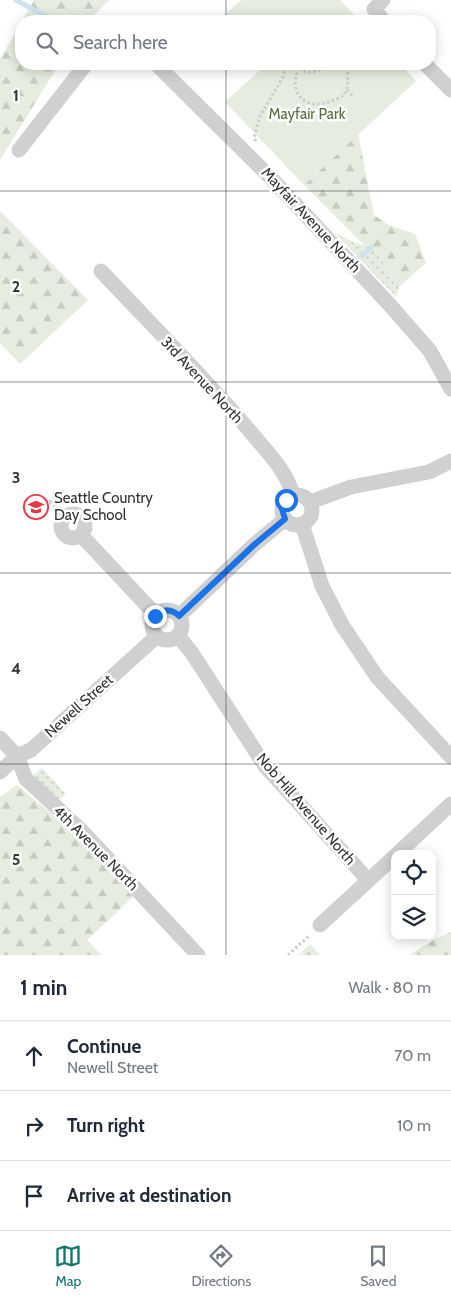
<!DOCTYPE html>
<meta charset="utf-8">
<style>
:root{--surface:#fff;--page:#f2f2f3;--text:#1f2937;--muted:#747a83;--line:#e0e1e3;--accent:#0f766e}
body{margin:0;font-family:Cabin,sans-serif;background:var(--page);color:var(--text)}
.controls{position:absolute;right:15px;bottom:15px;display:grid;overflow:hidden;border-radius:10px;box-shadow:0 2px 12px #0003}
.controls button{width:45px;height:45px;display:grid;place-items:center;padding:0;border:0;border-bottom:1px solid var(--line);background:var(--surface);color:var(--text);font:25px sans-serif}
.stop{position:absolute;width:15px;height:15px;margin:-11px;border:4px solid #1a73e8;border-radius:50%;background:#fff}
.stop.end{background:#1a73e8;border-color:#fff;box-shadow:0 1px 5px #0008}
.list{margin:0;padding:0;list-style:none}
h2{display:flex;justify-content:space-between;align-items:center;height:65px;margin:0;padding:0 20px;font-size:21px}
h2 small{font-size:16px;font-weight:400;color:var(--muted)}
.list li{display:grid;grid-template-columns:32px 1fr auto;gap:15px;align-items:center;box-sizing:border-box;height:70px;padding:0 20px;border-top:1px solid var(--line)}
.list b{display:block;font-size:19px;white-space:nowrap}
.list p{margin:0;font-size:16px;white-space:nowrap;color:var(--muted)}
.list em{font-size:16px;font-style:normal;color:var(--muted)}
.icon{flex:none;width:28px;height:28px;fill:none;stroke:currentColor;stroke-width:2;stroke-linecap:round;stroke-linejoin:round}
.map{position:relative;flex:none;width:451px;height:955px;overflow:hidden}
.search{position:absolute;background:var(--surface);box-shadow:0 2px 12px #0003;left:15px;right:15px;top:15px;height:55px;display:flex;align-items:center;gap:12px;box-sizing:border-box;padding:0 18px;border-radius:20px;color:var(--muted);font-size:19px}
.sheet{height:275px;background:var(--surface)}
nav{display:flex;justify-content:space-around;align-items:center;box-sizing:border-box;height:70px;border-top:1px solid var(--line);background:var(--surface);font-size:14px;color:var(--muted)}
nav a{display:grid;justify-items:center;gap:2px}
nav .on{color:var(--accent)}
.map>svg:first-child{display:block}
.grass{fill:url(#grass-dots)}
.forest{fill:url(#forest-firs)}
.green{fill:#e6ecdf}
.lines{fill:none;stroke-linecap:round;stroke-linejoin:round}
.stream{stroke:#cfe2ee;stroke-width:5}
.path{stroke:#cdcdcd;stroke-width:3;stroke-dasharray:2.5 2.5;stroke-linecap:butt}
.street{stroke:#d0d0d0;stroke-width:15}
.route{stroke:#1a73e8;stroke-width:6}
.grid{fill:none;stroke:#333;stroke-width:1;stroke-opacity:0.55}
.labels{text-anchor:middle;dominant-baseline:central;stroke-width:5;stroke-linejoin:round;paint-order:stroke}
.park-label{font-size:15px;fill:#56703f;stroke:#fff}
.street-label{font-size:15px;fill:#333;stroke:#fff}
.poi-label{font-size:15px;fill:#333;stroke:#fff;text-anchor:start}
.grid-label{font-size:16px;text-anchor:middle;font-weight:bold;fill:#333;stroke:#fff;stroke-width:5;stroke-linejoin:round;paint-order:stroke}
</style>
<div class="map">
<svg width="451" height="955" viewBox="0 0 451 955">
<defs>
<pattern id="grass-dots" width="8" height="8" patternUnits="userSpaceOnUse" patternTransform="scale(1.25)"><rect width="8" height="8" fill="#e6ecdf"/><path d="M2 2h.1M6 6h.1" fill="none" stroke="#c6cbc0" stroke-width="1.8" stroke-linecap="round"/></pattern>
<pattern id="forest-firs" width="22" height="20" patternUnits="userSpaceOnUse" patternTransform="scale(1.25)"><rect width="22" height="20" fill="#e6ecdf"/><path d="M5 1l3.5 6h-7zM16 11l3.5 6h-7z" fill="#c6cbc0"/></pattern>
</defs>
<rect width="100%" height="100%" fill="#fff"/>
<path class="grass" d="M334,232l21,11 19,5 25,39 -3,10z
M42,768l24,26 -6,5h-7l-24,-20z"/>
<path class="forest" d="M34,0h75l-21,21h-66z
M21,23v41h38l-59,96v-101z
M358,134l16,81 15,10 26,9 11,29 -27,24 -25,-39 -10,-3 -60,-60z
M0,211l88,89 -68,64 -20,-21z
M17,785l47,39 69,73 -46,43 14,15h-101v-158z
M451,932v23h-42l24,-15z
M310,944l10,11h-21z"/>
<path class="green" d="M241,0h99l20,21h-142z
M255,64h145l16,17 -112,104 -79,-83 35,-32z"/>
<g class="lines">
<path class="stream" d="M16,0l38,21
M362,256l9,-9"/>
<path class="path" d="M296,64c8,11 21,11 30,0
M300,68c-10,14 -4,34 14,36 11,1 21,-4 30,-9l4,-9 -1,-22
M347,90l6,6
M256,141l-2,-3 6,-22 23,-39 3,-13
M50,502l9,10
M42,509l15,-14
M288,955l22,-20"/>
<path class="street" d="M383,0l-9,9 10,12
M156,64l115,114 118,126 41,47 21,38
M425,64l26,26
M19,150l67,-86
M101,271c50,53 101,104 148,159 16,20 38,40 44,66
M282 510a15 15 0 1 1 30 0a15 15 0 1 1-30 0Z
M310,502l41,-15 78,-15 22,-11
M61 526a12 12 0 1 1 24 0a12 12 0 1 1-24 0Z
M302,524l20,62 20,39 35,52 74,80
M81,535l75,80
M152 625a15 15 0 1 1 30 0a15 15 0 1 1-30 0Z
M179,616l76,-72 30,-25
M178,636l14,17 73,113 103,114
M0,738l17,18 9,23 56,52 116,124
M0,772l17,-16 14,-6 125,-113
M397,854l54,-50
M320,925l75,-69"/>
</g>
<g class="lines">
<path class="route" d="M155,616c8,-7 16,-8 24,0l76,-72 30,-25 -3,-10 4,-9"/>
</g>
<path class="grid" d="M226,0v21M226,64v891M0,191h451M0,382h451M0,573h451M0,764h451"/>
<defs>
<symbol id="school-ring" viewBox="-11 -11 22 22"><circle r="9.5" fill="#fff" stroke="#e63946" stroke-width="1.5"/><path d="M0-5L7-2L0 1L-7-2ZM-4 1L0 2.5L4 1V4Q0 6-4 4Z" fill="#e63946"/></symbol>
</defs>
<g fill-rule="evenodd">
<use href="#school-ring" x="22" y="493" width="28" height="28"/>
</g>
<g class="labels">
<g class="park-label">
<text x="307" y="114">Mayfair Park</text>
</g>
<g class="street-label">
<text transform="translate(311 220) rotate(47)">Mayfair Avenue North</text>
<text transform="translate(202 380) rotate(47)">3rd Avenue North</text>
<text transform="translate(79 706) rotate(-42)">Newell Street</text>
<text transform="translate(306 809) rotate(49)">Nob Hill Avenue North</text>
<text transform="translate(96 848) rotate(45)">4th Avenue North</text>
</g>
<g class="poi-label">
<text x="54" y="498">Seattle Country<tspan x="54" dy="17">Day School</tspan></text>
</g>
</g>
<g class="grid-label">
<text x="16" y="101">1</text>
<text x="16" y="292">2</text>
<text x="16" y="483">3</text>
<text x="16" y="674">4</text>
<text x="16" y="865">5</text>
</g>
</svg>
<div class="controls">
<button><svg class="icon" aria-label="locate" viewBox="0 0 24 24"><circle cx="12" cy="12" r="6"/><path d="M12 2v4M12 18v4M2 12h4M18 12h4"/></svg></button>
<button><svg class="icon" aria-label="layers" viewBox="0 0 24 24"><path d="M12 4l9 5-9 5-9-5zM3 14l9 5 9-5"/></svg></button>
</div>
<div class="stop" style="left:286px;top:500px"></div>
<div class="stop end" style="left:155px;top:616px"></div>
<div class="search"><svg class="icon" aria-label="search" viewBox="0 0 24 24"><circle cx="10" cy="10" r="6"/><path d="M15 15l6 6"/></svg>Search here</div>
</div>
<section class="sheet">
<h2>1 min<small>Walk · 80 m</small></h2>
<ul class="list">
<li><svg class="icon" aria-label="ahead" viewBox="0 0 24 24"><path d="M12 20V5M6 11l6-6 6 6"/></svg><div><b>Continue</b><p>Newell Street</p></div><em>70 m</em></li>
<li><svg class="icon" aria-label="right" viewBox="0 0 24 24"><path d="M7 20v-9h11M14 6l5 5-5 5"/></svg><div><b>Turn right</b></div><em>10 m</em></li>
<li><svg class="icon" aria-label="arrive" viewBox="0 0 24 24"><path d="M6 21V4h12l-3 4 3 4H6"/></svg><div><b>Arrive at destination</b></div></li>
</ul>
</section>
<nav>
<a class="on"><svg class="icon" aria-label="map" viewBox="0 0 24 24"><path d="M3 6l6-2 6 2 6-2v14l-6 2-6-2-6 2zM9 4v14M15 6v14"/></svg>Map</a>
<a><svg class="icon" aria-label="directions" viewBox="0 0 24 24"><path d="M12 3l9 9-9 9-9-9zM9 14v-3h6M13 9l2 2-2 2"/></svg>Directions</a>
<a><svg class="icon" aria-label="saved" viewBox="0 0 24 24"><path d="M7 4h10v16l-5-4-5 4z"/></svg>Saved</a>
</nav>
